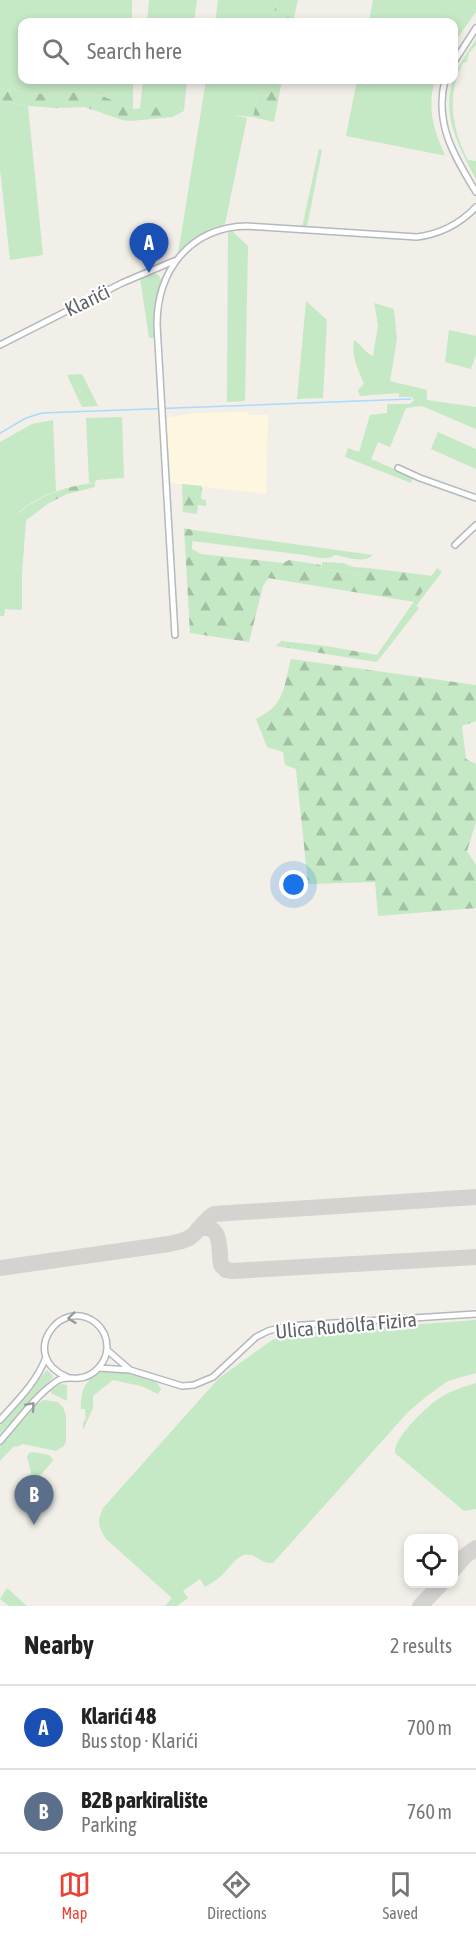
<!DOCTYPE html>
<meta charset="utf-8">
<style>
:root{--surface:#fff;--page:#f2f2f2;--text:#222;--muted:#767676;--line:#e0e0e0;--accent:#ea4335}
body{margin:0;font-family:"Asap Condensed",sans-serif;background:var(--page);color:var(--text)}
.controls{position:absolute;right:18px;bottom:18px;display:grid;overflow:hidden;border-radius:12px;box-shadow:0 3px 9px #0003}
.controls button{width:54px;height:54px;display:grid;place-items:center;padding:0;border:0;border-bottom:2px solid var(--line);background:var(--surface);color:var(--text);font:30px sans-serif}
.you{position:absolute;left:294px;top:885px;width:21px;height:21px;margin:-15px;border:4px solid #fff;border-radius:50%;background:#1a73e8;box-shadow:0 0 0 9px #1a73e833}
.badge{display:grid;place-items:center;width:39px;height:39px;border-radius:50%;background:var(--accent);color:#fff;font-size:20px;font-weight:700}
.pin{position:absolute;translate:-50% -50px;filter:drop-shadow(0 2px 3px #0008)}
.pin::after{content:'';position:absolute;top:32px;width:21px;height:18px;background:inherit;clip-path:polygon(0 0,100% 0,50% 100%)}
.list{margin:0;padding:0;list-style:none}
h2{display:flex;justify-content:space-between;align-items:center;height:78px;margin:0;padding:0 24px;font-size:26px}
h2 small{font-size:20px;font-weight:400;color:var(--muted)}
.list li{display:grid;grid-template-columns:39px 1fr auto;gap:18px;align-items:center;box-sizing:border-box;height:84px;padding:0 24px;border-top:2px solid var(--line)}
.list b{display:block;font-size:22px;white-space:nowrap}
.list p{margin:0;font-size:20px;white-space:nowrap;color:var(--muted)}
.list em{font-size:20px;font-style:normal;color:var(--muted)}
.icon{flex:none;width:33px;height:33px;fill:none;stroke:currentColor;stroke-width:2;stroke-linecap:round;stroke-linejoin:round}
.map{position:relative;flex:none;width:476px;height:1606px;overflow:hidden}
.search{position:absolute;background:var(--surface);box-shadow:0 3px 9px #0003;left:18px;right:18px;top:18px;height:66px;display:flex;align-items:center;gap:15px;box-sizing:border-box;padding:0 21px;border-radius:12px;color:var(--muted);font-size:22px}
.sheet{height:246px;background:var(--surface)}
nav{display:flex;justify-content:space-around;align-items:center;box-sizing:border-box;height:84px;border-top:2px solid var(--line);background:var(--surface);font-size:16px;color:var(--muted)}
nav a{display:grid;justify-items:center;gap:3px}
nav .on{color:var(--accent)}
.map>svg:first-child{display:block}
.commercial{fill:#fef7e0}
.green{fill:#c5e8c5}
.forest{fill:url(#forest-firs)}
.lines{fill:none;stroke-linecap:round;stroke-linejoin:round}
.stream{stroke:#aadaff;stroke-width:1.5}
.taxiway{stroke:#d4d3d0;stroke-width:16}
.street-casing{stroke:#b5b8bc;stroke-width:8}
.street{stroke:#fff;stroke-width:5}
.oneway{stroke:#979a9d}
.labels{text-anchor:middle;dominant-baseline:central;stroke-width:4.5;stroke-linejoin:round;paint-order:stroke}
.street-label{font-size:20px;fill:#5f6368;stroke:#fff}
</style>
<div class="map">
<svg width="476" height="1606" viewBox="0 0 476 1606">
<defs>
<pattern id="forest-firs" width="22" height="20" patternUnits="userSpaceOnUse" patternTransform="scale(1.5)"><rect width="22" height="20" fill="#c5e8c5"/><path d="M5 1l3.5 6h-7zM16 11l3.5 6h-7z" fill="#a3c0a4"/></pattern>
</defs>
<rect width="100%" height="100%" fill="#f1efe8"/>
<path class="commercial" d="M246,412l4,3h18l-2,79 -95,-11 -5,-65 28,-5z"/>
<path class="green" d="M0,0h132v22h-110v58h111v29l-35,-15 -30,-2 -28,2 -40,-6z
M149,0h48l-3,22h-47z
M218,0h59l-5,22h-57z
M373,0h103v12l-22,31v-21h-85z
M476,40v5l-7,8 -2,9 -4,1c-17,32 -11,66 5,97l8,1v18c-30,-55 -41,-85 0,-139z
M143,80h44l-3,31 -5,-5 -39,3z
M206,80h55l-8,37 -19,-2 13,3 -22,106 -25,12 -22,18z
M357,80h78c-8,26 -2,50 10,75h-4l-95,-19z
M0,101l28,5 15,149 -33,5 -10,-91z
M319,149l3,1 -15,77h-5z
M232,231l16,15 -3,155 -18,1 1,-170z
M154,273l5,2 2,5 -5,25 -1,33h-6l-9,-60z
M306,301l21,19 -4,78 -26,1z
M374,303l20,6 3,30 -7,42 37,9v10l49,7v22l-54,-23 -16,2 -16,39 -12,-5 -7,17 42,18 -2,6 -66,-26 3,-9 11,4 11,-37 17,-2v-9h23l4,-4 -2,-3h-13v-4l-39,3 -2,-6 6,-6c-6,-15 -13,-28 -10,-44 7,4 11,13 19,16l5,-31z
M449,330l27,6v19l-5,14 -26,-7z
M82,374l16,32 -16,1 -15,-32z
M122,417l2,61 -28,2 -1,3h-6l-3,-65z
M53,420l3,71c-13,5 -38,17 -44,30l-12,2v-81l32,-18z
M438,432l38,17v20l-45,-20z
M26,520l-4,54v36l-17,-1 -1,7h-4v-87l19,-4z
M193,530l180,25c-9,9 -26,2 -38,0 -9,6 -19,2 -30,0l-113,-14z
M322,562l21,1 10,4 15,1 -4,7 -42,-6z
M437,568l5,4 -26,34 3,2 -39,50 -3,-3z
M476,1320v53l-28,8 -21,15 -19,16 -135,151c-10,1 -13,-5 -22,-8 -12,-4 -22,14 -30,21 -4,4 -10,7 -16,11l-5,-8 -17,12 5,7 -11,8h-12l7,-8 -66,-59c-8,-12 -9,-18 -3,-31l116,-130 53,-38 18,-6z
M106,1369c15,2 49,4 55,20l-3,5 -17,-8 -28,-6 -20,16v12l-10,22v-7l3,-5 -1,-9h-4c0,-22 4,-29 25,-40z
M47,1370l6,6 -1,2 -52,56v-8z
M476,1383v126l-12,2 -69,-58c-2,-15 33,-48 46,-56 11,-7 23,-10 35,-14z
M61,1384l6,1v16l-16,-8v-3z
M44,1400l14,2 5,5 3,9v25l-2,5 -8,5 -33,-7 -7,3 -2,-1 -14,15v-15l37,-42z
M33,1452l16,3 4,4 -2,4 -13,15 -6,-2 -5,-19 2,-4z
M7,1588l20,18h-18l-9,-7z"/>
<path class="forest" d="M277,0h21l-5,22h-21z
M261,80h21l-8,42 -21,-5z
M0,88l40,6 28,-2 30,2 35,15 42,-3h4l5,5 -12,6 -41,4 -9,-1 -37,-13 -30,1 -26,-2 -29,-5z
M95,483v4l-28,7 -18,9 -29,22 -20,4v-6l12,-2c3,-7 7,-8 13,-13 24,-16 42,-22 70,-25z
M182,484l20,2 -1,13 5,1v6l-8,-1 -1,9 -14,-2z
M184,528l9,2 -1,19 9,5 82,9 6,-3 32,5 1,4 41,6 5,-7 65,8 -18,26 -147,-24 -5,8 -14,56 -59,-9z
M281,641l45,5 51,9 3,3 -4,4 -100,-16z
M291,659l185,26v36l-14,5 4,33 10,5v58l-9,29 9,14v43l-98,8 -3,-34 -67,2 -12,-115 -11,-4 -2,-13 -16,-5 -11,-28c30,-15 27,-31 35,-60z"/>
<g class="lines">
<path class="stream" d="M0,433l26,-15 16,-5 369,-14"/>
<path class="taxiway" d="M198,1229c26,-7 20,21 23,36l5,5 6,1 244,-14
M0,1268l169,-24c8,-2 18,-3 24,-9 8,-7 12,-16 21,-21l262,-17
M454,1569l11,-13 11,-8
M420,1606l21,-22"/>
<defs>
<path id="street" d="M454,62l22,-34
M445,80c-11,43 9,76 31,112
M0,345l122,-62 52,-22
M398,468l22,10 56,20
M455,545l21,-20
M175,635l-18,-310c0,-54 32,-97 89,-99l171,11c23,-3 43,-13 59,-30
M107,1350l22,19
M99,1368l31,2 52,16 12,-1 19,-8 43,-40 12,-6 19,-5 189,-12
M0,1420c17,-19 37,-38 46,-63
M0,1441c18,-20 35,-45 57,-60 7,-5 14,-2 22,-3 15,-1 28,-16 28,-31 0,-10 -4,-18 -11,-24 -35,-28 -79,33 -29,54"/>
</defs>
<use href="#street" class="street-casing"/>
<use href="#street" class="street"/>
</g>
<defs><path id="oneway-chevron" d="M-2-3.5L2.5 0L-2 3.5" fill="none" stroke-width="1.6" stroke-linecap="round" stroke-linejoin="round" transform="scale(1.5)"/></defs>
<g class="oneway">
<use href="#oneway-chevron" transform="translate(72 1318) rotate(174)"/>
<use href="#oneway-chevron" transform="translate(31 1406) rotate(-49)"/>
</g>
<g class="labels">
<g class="street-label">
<text transform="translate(87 300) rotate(-26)">Klarići</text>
<text transform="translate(346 1325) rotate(-5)">Ulica Rudolfa Fizira</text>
</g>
</g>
</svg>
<div class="controls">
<button><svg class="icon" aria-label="locate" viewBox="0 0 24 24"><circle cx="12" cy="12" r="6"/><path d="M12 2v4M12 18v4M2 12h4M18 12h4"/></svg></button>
</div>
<div class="you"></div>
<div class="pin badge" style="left:149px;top:273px;background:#1a4fb4">A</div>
<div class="pin badge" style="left:34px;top:1525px;background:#5c6f8a">B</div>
<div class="search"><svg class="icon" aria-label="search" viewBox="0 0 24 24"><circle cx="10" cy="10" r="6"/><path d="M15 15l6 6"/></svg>Search here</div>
</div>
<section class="sheet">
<h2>Nearby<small>2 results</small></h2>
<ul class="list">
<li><span class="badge" style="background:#1a4fb4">A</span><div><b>Klarići 48</b><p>Bus stop · Klarići</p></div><em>700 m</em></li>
<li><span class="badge" style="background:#5c6f8a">B</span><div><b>B2B parkiralište</b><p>Parking</p></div><em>760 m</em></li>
</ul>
</section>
<nav>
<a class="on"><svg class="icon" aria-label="map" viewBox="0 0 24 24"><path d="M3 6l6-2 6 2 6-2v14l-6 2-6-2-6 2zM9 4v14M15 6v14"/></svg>Map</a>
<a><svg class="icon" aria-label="directions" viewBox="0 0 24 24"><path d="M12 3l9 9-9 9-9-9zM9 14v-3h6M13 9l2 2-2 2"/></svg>Directions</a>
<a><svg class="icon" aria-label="saved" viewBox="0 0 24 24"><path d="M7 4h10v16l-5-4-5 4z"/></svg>Saved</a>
</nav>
